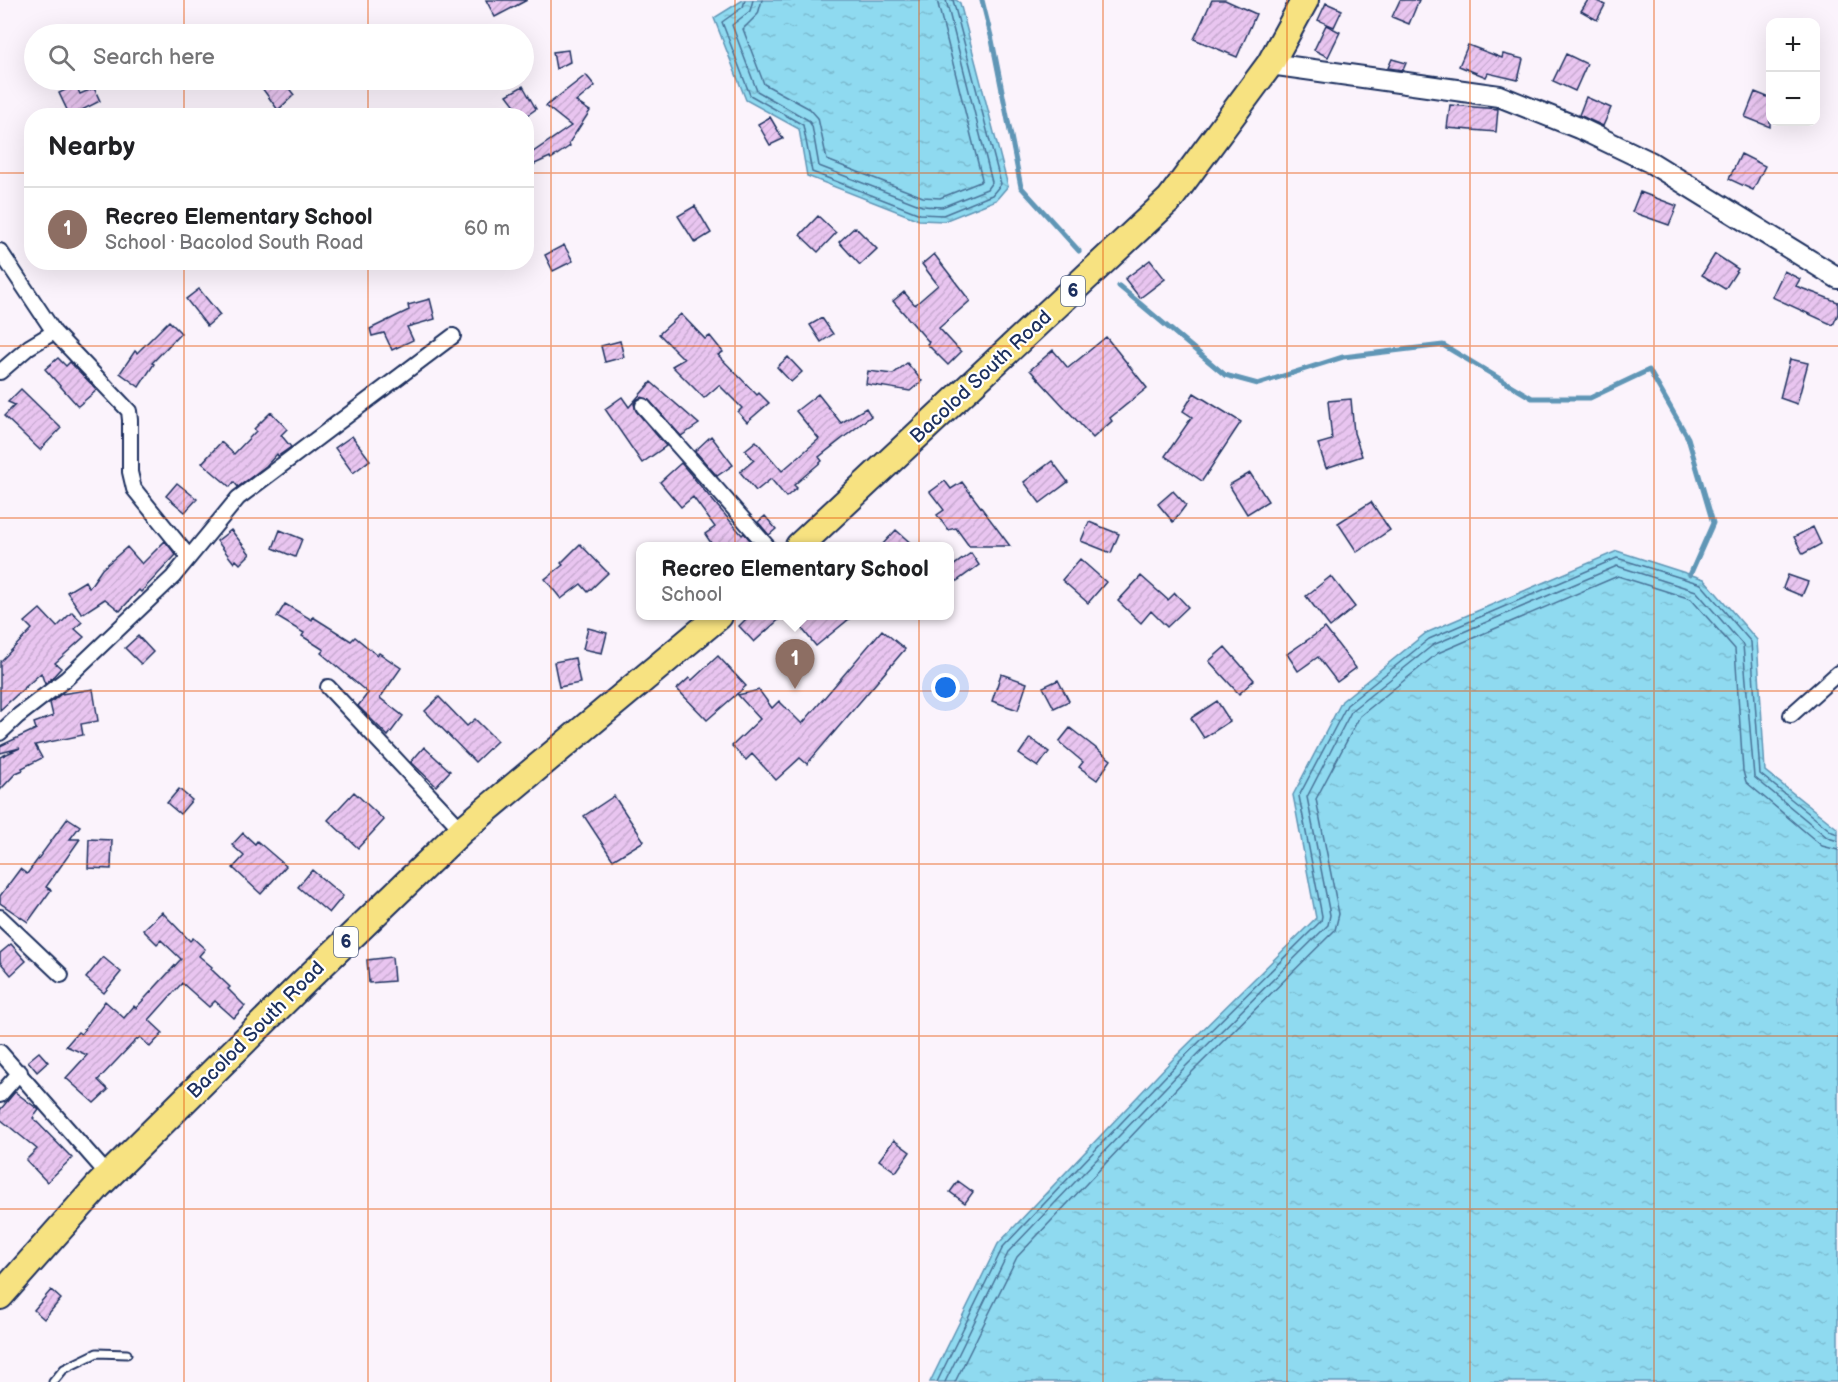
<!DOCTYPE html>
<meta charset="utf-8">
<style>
:root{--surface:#fff;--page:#f2f2f2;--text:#202124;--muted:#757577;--line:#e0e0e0;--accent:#111827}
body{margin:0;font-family:"Balsamiq Sans",sans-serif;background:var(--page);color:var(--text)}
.controls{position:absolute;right:18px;top:18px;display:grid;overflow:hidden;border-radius:12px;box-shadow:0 6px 24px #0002}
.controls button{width:54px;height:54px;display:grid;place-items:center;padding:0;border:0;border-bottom:2px solid var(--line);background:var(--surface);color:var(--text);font:30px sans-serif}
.you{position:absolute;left:946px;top:688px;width:21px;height:21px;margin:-15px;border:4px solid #fff;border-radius:50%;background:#1a73e8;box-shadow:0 0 0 9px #1a73e833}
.badge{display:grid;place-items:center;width:39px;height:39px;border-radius:50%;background:var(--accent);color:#fff;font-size:20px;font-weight:700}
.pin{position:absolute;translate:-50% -50px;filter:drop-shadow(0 2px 3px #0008)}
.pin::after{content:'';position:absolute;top:32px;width:21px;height:18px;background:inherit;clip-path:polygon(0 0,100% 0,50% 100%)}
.popup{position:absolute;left:636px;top:542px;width:318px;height:78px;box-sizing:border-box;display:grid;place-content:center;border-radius:12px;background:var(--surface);filter:drop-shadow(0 2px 4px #0005);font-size:20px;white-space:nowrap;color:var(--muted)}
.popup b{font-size:22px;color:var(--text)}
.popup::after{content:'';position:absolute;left:50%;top:100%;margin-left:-12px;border:12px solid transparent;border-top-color:var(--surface)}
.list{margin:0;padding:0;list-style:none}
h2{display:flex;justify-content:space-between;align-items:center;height:78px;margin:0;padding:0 24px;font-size:26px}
h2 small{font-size:20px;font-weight:400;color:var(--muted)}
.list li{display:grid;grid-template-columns:39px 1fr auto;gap:18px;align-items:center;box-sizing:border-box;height:84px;padding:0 24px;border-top:2px solid var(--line)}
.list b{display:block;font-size:22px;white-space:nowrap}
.list p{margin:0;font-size:20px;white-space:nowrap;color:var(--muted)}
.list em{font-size:20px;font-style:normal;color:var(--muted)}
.icon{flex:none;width:33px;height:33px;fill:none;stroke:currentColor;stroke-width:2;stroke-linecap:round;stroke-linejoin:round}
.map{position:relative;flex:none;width:1838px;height:1382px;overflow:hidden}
.search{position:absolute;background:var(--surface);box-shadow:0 6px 24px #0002;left:24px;top:24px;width:510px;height:66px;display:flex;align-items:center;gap:15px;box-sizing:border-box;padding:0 21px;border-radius:33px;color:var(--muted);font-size:22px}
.panel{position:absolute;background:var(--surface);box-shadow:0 6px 24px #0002;left:24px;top:108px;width:510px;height:162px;border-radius:24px}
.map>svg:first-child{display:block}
.water{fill:url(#water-ripples);stroke:#6196b6;stroke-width:1.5}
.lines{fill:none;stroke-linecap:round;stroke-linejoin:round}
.shore{stroke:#497398;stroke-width:1.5}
.stream{stroke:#6196b6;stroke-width:5}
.building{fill:url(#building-hatch);stroke:#1b2f5e;stroke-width:1.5}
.lane-casing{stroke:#1b2f5e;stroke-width:11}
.street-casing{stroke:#1b2f5e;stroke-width:18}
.secondary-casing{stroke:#1b2f5e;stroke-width:24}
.highway-casing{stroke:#1b2f5e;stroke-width:30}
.lane{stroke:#fff;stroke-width:7}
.street{stroke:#fff;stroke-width:14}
.secondary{stroke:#fff;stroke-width:20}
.highway{stroke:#f7e281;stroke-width:26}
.grid{fill:none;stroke:#e8590c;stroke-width:1.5;stroke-opacity:0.55}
.labels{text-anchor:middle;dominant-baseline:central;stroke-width:4.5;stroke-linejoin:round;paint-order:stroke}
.shield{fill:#fff;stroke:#5f6d8e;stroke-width:1.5}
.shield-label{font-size:18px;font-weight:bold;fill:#1b2f5e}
.street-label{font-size:20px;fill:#1b2f5e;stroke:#fff}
</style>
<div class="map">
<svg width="1838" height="1382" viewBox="0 0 1838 1382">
<defs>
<pattern id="water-ripples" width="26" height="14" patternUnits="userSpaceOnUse" patternTransform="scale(1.5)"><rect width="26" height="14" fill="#8fdaf0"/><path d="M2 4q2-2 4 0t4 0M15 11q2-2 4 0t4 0" fill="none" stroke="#7bbbd0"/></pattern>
<pattern id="building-hatch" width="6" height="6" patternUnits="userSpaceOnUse" patternTransform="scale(1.5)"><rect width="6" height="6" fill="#e9c5f0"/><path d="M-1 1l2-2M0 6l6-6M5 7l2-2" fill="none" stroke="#c7aad0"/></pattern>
</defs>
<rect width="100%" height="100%" fill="#fbf3fc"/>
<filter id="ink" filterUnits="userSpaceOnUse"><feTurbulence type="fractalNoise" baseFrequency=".0167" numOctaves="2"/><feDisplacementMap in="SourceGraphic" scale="12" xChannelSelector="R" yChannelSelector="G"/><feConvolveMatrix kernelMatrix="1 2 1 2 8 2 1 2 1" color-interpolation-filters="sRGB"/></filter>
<g filter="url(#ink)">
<path class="water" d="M743,0h213l4,3 48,183 -12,14 -52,21 -25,-1 -112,-44 -8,-47 -53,-29 -32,-82z
M1617,551l87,28 53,61 8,131 73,58v553h-908l68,-138 177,-187 141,-139 -23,-123 49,-94 84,-68z"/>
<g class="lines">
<path class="shore" d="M745,0l-2,7 -21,15 28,73 53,30 9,47 108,42 23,1 49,-20 9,-11 -48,-184
M753,0l-3,11 -18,14 25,66 51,29 4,6 7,40 103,40 20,1 45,-18 5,-7 -46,-182
M762,0l-4,14 -15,15 21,55 46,25 8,9 9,42 96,37 17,1 40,-16 2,-3 -45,-179
M937,1382l66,-135 177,-186 141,-140 1,-5 -23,-120 48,-91 82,-66 188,-81 84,26 50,58 9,132 72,58 6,2
M945,1382l64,-131 176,-184 143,-142 2,-10 -23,-118 45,-87 81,-65 184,-79 79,25 47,54 11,132 74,61 10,3
M955,1382l62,-125 174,-184 144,-143 4,-16 -23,-115 44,-83 78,-63 180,-77 73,23 44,50 8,122 3,11 76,64 16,4"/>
<path class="stream" d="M982,0l10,40 29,147 58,64
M1119,286l106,89 33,9 85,-27 100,-12 89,53h58l59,-28 39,68 25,85 -23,52"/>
</g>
<path class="building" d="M486,0h41l-32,17z
M1212,0h13l31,14 -19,43 -43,-18z
M1400,0h19l-10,24 -17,-7z
M1588,0h7l10,5 -8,15 -16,-9z
M1326,3l16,7 -8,17 -16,-7z
M1326,25l14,7 -12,25 -14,-7z
M1468,45l34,13 1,-4 20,5 -5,21 -30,-7 -2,4 -27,-11z
M568,50l2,12 -14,7 -3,-17z
M1566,54l21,10 -12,27 -22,-10z
M1392,59l14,4 -3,7 -15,-2z
M586,75l9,11 -19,16 14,9 -21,32 1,3 -19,13 -1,-2 -24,11v-11l45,-31 -25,-20z
M284,82l10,13 -16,15 -16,-22z
M76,85l4,9 14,-6 6,13 -30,15 -11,-23z
M523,86l13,23 -10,7h-3l-16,-21z
M1755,92l15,6v29l-25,-10z
M1586,97l25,11 -8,18 -24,-11z
M1450,105l48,4 -2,23 -49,-4z
M770,117l13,22 -13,6 -12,-21z
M1741,154l24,12 -12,24 -24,-11z
M1640,192l37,14 -8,19 -37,-13z
M695,206l16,27 -16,10 -17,-27z
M818,216l18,17 -18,19 -18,-17z
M855,227l22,22 -17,16 -21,-23z
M564,245l9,16 -20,10 -8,-16z
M934,254l36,47 -31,27 22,24 -13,13 -21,-21 2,-2 -36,-41 11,-9 11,13 23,-20 -16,-21z
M1715,254l23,15 -13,20 -23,-14z
M1150,260l15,19 -25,19 -15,-19z
M1784,271l16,8 -4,7 42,16v12l-5,11 -61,-28z
M199,289l21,26 -13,11 -21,-27z
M430,299l5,20 -28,8 6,13 -21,10 -8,-17 -12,3 -2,-7 39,-19 -1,-5z
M681,314l24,25 5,-3 13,16 -5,3 39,40 2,-2 10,10 -22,19 -9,-10 4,-4 -23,-23 -15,13 -32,-32 12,-7 -25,-25z
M822,318l11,16 -12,8 -11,-17z
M169,321l12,12 -29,30 2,1 -15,23 -19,-14 15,-22 2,2z
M1106,337l41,51 -37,30 2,3 -19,17 -63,-68 23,-20 15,18z
M620,341l4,16 -19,5 -4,-16z
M788,357l14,15 -11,10 -14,-15z
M58,358l8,8 4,-4 27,28 -19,16 -33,-37z
M1790,359l18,4 -11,41 -17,-6z
M907,363l15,18 -12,10 -44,-7 2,-13 25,3z
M651,382l48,42 -18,12 -32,-36 -7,-3 -4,2 -4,5 2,7 30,35 -24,17 -37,-54 17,-12 7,10z
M21,389l40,39 -21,22 -36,-34 11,-11 -7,-3z
M1194,393l47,29 -39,59 -37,-25 27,-39 -9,-6z
M818,394l23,29 25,-15 5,8 -52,41 3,4 -28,24 3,3 -11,9 -15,-18 -15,12 -16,-19 14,-12 -9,-10 11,-9 26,30 37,-32 -23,-28z
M1351,399l3,34 8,23 -36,12 -8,-24 14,-4 -4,-39z
M271,412l16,17 -6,6 10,12 -13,9 -1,-2 -11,12 -28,21 -4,-5 -4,5 -28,-24 19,-21 13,12 22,-23 -2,-2z
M352,436l18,24 -17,13 -18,-25z
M711,436l22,29 -16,11 -22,-25z
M1052,461l16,21 -28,21 -16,-21z
M681,463l61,72 2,-2 11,13h-42l-8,-12 10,-7 -22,-30 -12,10 -21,-25z
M1250,473l18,28 -21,13 -18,-29z
M945,481l6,8 11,-7 48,64h-41l-13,-18 -8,2 -11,-15 7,-5 -14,-18z
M177,483l20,16 -12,13 -19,-16z
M1173,491l13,14 -13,17 -15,-18z
M1371,502l19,28 -33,22 -19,-29z
M765,516l11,13 -7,6 -11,-13z
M1089,522l30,12 -8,19 -30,-12z
M1813,527l8,17 -18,10 -9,-17z
M231,530l19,24 -10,10 -4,-4 -2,3 -17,-22z
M280,530l22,9 -7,18 -22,-9z
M896,530l18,16h-33z
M165,541l11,14 -35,37 -2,-2 -19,21 -15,-12 -23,15 -15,-22 18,-11 4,7 13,-19 25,-22 15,17z
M580,544l28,29 -20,19 -7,-8 -20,15 -16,-20 18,-14 -2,-2z
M971,553l8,12 -29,21v-18z
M1080,559l26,23 -18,21 -26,-23z
M1788,575l20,7 -6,14 -19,-8z
M1141,576l27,24 7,-7 13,14 -21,20 -16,-16 -10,12 -23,-22z
M1331,576l24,31 -25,20 -24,-31z
M285,604l27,16 1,-3 38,24 4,-4 22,18 2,-2 22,15 -21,30 23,18 -15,20 -30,-30 10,-13 -47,-40 3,-3 -22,-14 2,-3 -27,-16z
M40,609l17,18 15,-15 10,10 -7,7 9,8 -29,26 6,5 -9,10 -7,6 -4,-11 -41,37v-48l32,-33 -7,-7z
M750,615h34l-30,27 -15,-16z
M791,615h63l-38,31z
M588,628l19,5 -5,20 -19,-4z
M1325,628l31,40 -19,14 -19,-25 -20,14 -11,-17z
M882,630l23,19 -98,115 -7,-6 -24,22 -24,-26 -6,6 -14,-14 28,-27 -22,-24 21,-5 13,18 7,-7 23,23z
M138,636l15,16 -12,12 -16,-16z
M1225,647l29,33 -15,14 -30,-33z
M718,656l28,30 -39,34 -30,-31 12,-11 3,2z
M575,658l5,25 -21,4 -5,-25z
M1001,674l26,9 -9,27 -26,-9z
M1058,680l11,21 -15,7 -11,-21z
M93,689l5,32 -17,3 2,11 -48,10 7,13 -20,10 1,2 -7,3 -16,17v-33l20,-9 -20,5v-7l36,-17 -2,-6 19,-7 -3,-13 11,-9z
M439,697l28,29 8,-7 22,22 -22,21 -50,-51z
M1217,701l13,20 -26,17 -13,-20z
M1070,728l41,32 -14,20 -18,-13 4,-5 -24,-20z
M1030,738l19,14 -11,15 -19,-13z
M424,747l26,24 -14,15 -25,-24z
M179,789l13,11 -12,14 -13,-11z
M354,792l30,28 -26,28 -30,-28z
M614,796l30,45 -31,19 -29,-44z
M68,818l12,8 -10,13h10l-34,48 5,3 -23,32 -28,-19v-7l20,-27 7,5z
M243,833l12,11 2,-3 29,25 -25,28 -28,-26 11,-12 -12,-11z
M89,839l23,1 -1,29 -23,-1z
M312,870l31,26 -14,17 -31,-26z
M162,912l28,29 3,-3 12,11 -6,7 13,11 -1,2 19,18 -2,2 17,17 -11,12 -19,-17 -6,6 -27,-24 -33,37 14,13 -13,14 -10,-10 -6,5 -36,38 10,10 -14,13 -28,-25 21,-23 -21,-9 12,-14 3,2 24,-33 19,17 10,-12 2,2 45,-49 -20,-19 -4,4 -14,-14z
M11,944l15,17 -15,14 -11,-13v-9z
M103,957l18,15 -17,21 -18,-15z
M392,957l2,24 -25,2 -2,-23z
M39,1052l9,10 -11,10 -9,-11z
M15,1092l24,18 -6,8 39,40 -25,24 -21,-22 11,-11 -37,-30v-9z
M894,1140l16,12 -14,20 -17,-12z
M958,1181l15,11 -8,11 -15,-11z
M51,1290l10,9 -17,20 -10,-9z"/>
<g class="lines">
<defs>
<path id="lane" d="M53,1382l11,-13 33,-16 30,1"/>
<path id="street" d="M0,251l54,81 75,79 1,9v52l4,17 55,68
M0,372l29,-25 25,-15
M643,406l124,140
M328,687l134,143
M1791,715l47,-42
M0,733l18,-17 48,-37 107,-102 65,-79 215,-162
M0,917l61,58
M0,1052l109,124
M0,1095l20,-23"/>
<path id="secondary" d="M1270,64l229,32 80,32 71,34 188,116"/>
<path id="highway" d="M799,546l371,-347 100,-135 35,-64
M0,1296l98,-110 207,-205 157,-151 257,-214"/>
</defs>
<use href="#lane" class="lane-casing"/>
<use href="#street" class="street-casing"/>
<use href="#secondary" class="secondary-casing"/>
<use href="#highway" class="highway-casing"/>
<use href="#lane" class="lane"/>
<use href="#street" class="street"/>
<use href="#secondary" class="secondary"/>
<use href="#highway" class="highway"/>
</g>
</g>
<path class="grid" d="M184,0v34M368,0v34M551,0v1382M735,0v1382M919,0v1382M1103,0v1382M1287,0v1382M1470,0v1382M1654,0v1382M184,80v36M368,80v36M0,173h32M526,173h1312M184,262v1120M368,262v1120M0,346h1838M0,518h1838M0,691h1838M0,864h1838M0,1036h1838M0,1209h1838"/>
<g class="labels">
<g class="shield">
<rect x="1061" y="276" width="24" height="30" rx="4.5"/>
<rect x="334" y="927" width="24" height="30" rx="4.5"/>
</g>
<g class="shield-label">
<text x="1073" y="291">6</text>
<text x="346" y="942">6</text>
</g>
<g class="street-label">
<text transform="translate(981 377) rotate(-43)">Bacolod South Road</text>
<text transform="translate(256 1030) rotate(-45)">Bacolod South Road</text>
</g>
</g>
</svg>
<div class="controls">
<button>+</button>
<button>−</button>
</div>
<div class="you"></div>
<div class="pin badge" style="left:795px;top:689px;background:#8d6e63">1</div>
<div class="popup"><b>Recreo Elementary School</b>School</div>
<div class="search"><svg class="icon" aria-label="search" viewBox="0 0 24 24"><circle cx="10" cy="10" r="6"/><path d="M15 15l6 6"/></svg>Search here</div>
<section class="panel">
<h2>Nearby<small></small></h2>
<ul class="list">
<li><span class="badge" style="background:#8d6e63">1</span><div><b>Recreo Elementary School</b><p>School · Bacolod South Road</p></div><em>60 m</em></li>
</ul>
</section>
</div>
